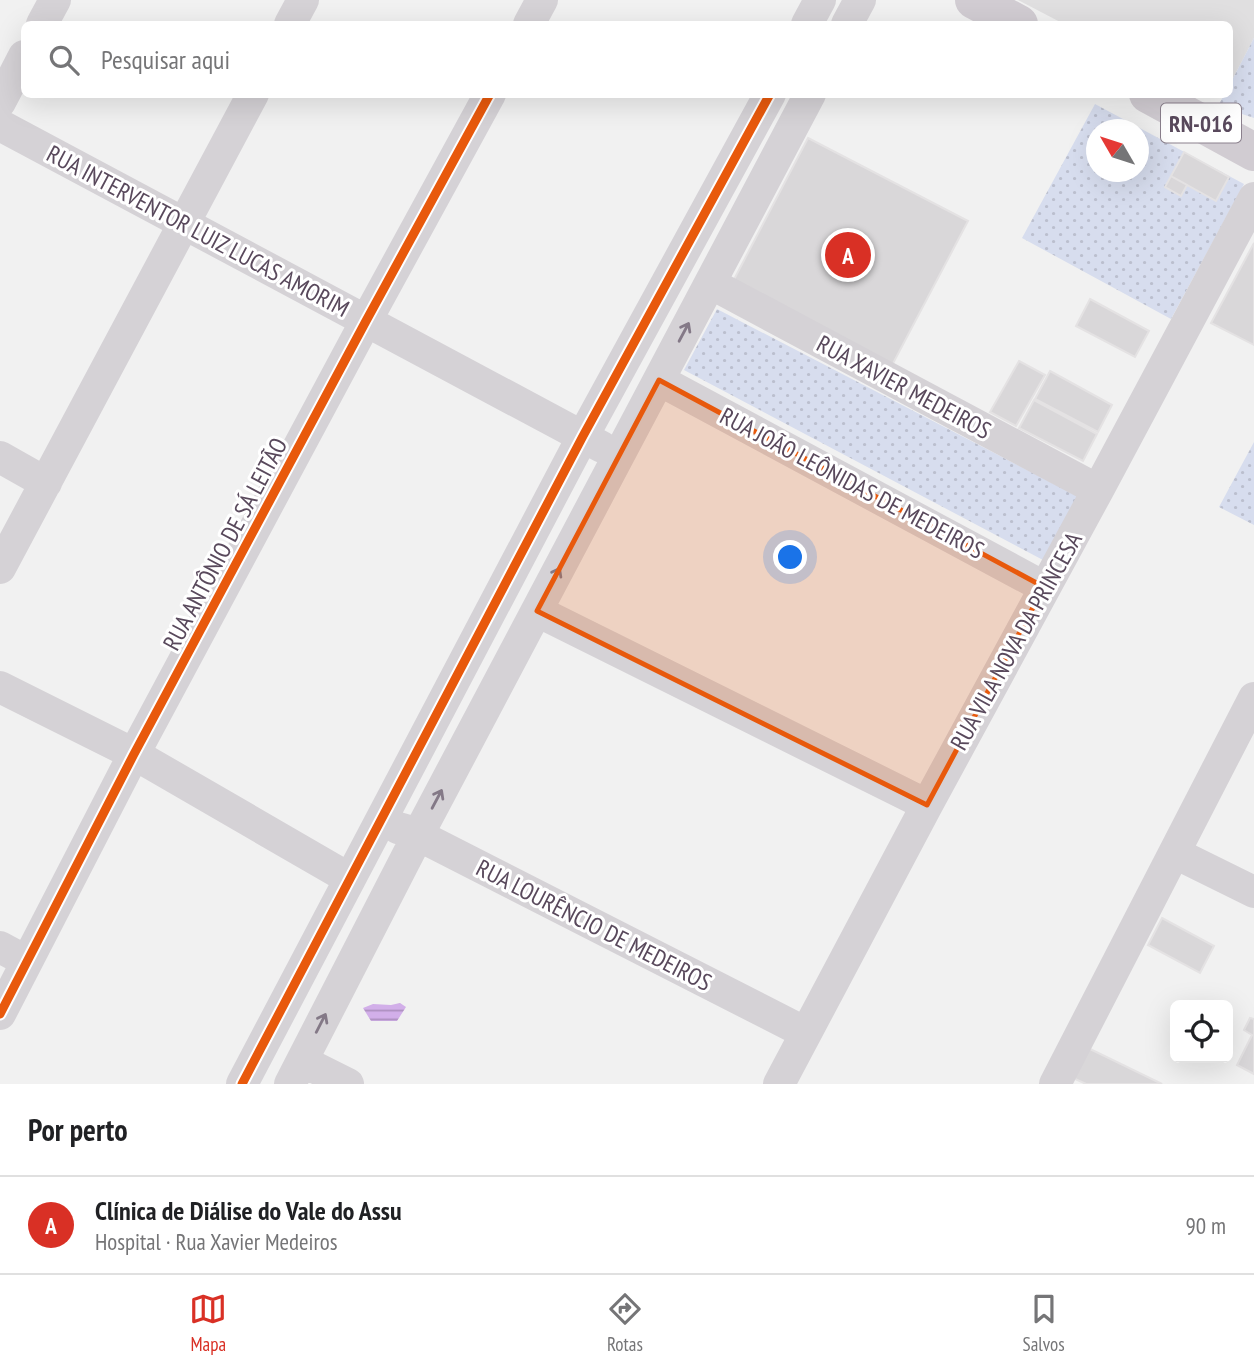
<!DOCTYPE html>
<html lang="pt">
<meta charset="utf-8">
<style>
:root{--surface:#fff;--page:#f2f2f2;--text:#202124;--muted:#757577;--line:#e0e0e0;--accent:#d93025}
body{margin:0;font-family:"PT Sans Narrow",sans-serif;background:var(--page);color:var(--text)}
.controls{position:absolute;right:21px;bottom:21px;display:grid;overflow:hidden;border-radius:10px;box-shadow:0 7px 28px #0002}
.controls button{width:63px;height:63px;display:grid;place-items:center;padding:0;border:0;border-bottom:2px solid var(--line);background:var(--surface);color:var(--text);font:35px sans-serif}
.compass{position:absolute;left:1086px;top:119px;width:63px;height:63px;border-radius:50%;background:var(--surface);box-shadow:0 7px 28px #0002;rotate:309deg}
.you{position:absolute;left:791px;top:558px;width:24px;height:24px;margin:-18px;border:5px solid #fff;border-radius:50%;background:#1a73e8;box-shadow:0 0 0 10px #1a73e833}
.badge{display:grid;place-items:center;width:46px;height:46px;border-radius:50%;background:var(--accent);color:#fff;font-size:23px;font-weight:700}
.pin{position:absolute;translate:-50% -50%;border:4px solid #fff;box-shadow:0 2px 7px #0006}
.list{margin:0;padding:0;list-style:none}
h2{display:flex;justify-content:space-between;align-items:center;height:91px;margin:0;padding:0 28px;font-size:30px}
h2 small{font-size:23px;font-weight:400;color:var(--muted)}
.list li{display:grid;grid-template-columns:46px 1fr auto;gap:21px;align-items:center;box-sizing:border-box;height:98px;padding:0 28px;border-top:2px solid var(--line)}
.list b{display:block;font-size:26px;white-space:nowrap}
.list p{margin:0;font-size:23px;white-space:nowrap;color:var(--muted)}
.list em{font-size:23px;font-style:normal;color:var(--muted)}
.icon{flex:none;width:38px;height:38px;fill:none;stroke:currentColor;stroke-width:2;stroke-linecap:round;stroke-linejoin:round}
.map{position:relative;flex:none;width:1254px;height:1084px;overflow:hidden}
.search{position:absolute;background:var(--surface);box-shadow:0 7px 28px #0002;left:21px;right:21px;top:21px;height:77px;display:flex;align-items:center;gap:18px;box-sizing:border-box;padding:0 24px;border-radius:10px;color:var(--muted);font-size:26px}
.sheet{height:189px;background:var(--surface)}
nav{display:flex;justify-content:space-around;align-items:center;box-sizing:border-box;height:98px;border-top:2px solid var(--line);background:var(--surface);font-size:19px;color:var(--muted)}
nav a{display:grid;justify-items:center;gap:4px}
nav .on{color:var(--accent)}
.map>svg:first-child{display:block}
.education{fill:#e0dfe0}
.grass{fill:url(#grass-dots);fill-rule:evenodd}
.water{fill:url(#water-rules)}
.building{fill:#d9d7d9;stroke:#e4e2e3;stroke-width:2}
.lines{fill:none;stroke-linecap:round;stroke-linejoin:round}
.minor{stroke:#d5d2d6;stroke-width:32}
.major{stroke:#d1ccd2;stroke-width:38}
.cycleway-casing{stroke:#fff;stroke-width:13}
.cycleway{stroke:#e8590c;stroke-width:9}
.oneway{stroke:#847987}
.marked{fill:#e8590c;fill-opacity:0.2;stroke:#e8590c;stroke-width:5;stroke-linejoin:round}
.labels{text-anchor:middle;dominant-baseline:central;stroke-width:6;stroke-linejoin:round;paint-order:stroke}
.shield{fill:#fff;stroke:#8b808d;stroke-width:2}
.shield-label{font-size:23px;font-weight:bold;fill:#59495c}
.street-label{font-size:24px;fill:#59495c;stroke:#fff}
</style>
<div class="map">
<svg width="1254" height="1084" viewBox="0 0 1254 1084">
<defs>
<pattern id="grass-dots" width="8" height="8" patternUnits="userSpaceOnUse" patternTransform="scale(1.75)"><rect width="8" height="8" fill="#d7ddee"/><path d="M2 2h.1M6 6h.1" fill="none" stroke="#bbbfce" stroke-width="1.8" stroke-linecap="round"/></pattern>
<pattern id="water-rules" width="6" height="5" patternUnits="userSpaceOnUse" patternTransform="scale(1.75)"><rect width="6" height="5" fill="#d2afe9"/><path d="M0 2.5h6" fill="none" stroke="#ad90c0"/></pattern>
</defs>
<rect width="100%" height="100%" fill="#f1f1f1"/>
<path class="education" d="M1018,0h236v38l-24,46v-60h-166z"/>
<path class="grass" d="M1254,38v80l-36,-12 6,-11 6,-1v-10z
M1095,104l149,80 -73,135 -149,-81zM1096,130h42v42h-42z
M717,309l362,188 -36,63 -359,-190z
M1254,442v83l-35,-18z"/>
<path class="water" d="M400,1003l6,4 -9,14h-26l-8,-13 10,-4 18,1z"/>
<path class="building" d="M808,138l160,83 -79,150 -160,-82z
M1184,152l45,25 -13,24 -45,-25z
M1171,176l16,9 -6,11 -16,-9z
M1254,243v102l-43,-22z
M1090,299l59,32 -14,26 -59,-31z
M1019,361l26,14 -29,51 -26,-14z
M1050,371l62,34 -14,27 -63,-33z
M1034,400l63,34 -14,27 -64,-33z
M1162,918l52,28 -14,27 -52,-28z
M1250,1018l4,1v55l-17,-9 15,-30 -8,-5z
M1088,1048l74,36h-76l-13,-6z"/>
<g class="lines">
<path class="minor" d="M42,24l13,-24
M290,24l13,-24
M529,24l13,-24
M807,24l13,-24
M847,24l13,-24
M0,102l24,-46
M0,125l602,322
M710,283l388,207
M659,380l385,207
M0,457l46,26
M0,568l253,-474
M537,611l390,194
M0,687l134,67 216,125
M398,828l14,4 394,201
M1175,853l79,39
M0,947l26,14
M0,1014l134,-260 232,-433 124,-227
M302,1061l46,23
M242,1084l341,-648 187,-342
M290,1084l128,-249 392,-741
M779,1084l148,-279 171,-315 156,-292
M1055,1084l199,-386"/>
<path class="major" d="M974,0l45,24
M1148,94l106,58"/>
<defs>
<path id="cycleway" d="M0,1014l134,-260 232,-433 124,-227
M242,1084l341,-648 187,-342"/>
</defs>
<use href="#cycleway" class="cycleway-casing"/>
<use href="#cycleway" class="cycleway"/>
</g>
<defs><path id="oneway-shaft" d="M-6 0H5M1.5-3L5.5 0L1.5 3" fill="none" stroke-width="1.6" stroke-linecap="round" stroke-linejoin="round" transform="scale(1.75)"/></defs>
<g class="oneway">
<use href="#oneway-shaft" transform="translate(684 332) rotate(-62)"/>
<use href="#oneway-shaft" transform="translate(555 577) rotate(-62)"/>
<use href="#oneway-shaft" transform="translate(437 799) rotate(-62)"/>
<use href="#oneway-shaft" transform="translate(321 1023) rotate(-63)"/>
</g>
<path class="marked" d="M659,380l385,207 -117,218 -390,-194z"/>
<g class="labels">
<rect class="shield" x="1161" y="103.5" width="80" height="39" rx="5"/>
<g class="shield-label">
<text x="1201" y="123">RN-016</text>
</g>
<g class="street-label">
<text transform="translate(198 231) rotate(28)">RUA INTERVENTOR LUIZ LUCAS AMORIM</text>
<text transform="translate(904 387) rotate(28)">RUA XAVIER MEDEIROS</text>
<text transform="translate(852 483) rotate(28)">RUA JOÃO LEÔNIDAS DE MEDEIROS</text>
<text transform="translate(225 544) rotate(-62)">RUA ANTÔNIO DE SÁ LEITÃO</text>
<text transform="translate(1016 641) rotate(-61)">RUA VILA NOVA DA PRINCESA</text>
<text transform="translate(594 925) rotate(27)">RUA LOURÊNCIO DE MEDEIROS</text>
</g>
</g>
</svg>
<div class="controls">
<button><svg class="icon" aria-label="locate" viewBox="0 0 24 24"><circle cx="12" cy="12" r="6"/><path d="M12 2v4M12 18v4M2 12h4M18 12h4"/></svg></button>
</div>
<svg class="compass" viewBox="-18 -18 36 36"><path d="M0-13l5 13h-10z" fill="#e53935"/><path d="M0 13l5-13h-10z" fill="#757577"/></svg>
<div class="you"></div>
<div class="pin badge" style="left:848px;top:255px">A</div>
<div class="search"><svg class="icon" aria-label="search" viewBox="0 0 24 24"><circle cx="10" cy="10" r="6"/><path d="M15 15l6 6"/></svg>Pesquisar aqui</div>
</div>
<section class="sheet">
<h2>Por perto<small></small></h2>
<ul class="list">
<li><span class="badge">A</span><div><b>Clínica de Diálise do Vale do Assu</b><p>Hospital · Rua Xavier Medeiros</p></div><em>90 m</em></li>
</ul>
</section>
<nav>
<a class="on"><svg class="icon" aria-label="map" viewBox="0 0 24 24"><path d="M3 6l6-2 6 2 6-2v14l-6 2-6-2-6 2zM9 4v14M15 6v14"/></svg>Mapa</a>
<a><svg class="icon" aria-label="directions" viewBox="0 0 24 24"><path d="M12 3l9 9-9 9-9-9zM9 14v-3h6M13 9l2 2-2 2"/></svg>Rotas</a>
<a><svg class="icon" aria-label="saved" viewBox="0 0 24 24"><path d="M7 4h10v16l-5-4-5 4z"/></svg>Salvos</a>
</nav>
